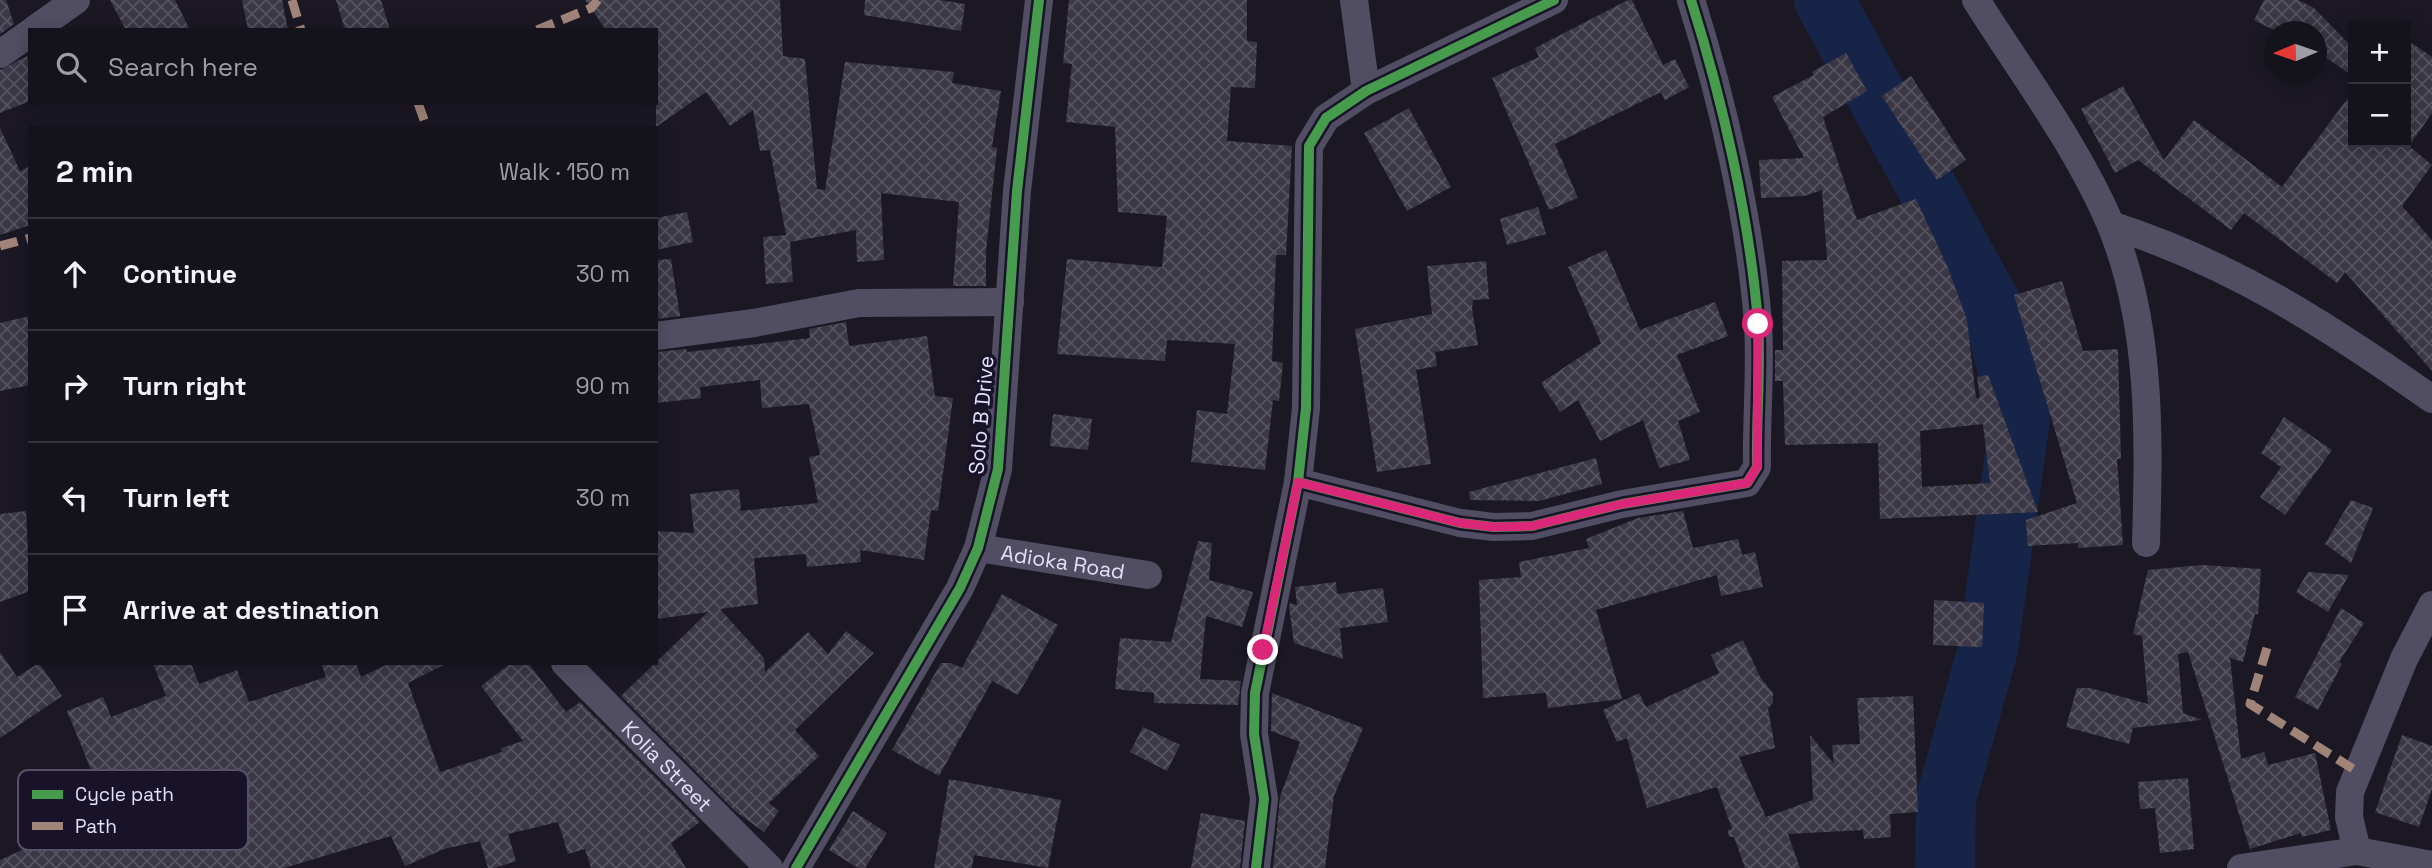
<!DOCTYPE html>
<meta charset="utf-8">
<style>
:root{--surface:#14121b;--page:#212028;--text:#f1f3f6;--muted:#9d9ea3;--line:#33323a}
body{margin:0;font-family:"Space Grotesk",sans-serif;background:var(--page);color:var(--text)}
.controls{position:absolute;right:21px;top:21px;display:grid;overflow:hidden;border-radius:0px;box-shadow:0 4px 18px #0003}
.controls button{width:63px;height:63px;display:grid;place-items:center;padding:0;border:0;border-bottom:2px solid var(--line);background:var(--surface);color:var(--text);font:35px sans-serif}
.compass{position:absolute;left:2264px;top:21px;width:63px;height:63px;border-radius:50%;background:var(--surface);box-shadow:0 4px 18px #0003;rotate:268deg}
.stop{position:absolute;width:21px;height:21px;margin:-16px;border:5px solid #db2777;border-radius:50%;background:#fff}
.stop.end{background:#db2777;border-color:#fff;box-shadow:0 2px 7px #0008}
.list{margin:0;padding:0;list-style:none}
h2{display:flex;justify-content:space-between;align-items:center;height:91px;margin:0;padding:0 28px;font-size:30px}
h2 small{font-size:23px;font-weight:400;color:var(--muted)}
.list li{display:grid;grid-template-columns:46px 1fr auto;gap:21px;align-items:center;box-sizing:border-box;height:112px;padding:0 28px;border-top:2px solid var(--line)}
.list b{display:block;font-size:26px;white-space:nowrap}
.list em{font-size:23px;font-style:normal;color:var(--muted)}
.icon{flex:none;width:38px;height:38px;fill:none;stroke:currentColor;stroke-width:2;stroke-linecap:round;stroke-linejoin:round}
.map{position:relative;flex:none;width:2432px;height:868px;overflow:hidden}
.search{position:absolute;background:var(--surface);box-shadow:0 4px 18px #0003;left:28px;top:28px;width:630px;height:77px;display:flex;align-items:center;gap:18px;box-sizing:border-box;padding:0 24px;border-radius:0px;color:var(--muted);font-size:26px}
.panel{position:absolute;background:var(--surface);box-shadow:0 4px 18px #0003;left:28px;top:126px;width:630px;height:539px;border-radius:0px}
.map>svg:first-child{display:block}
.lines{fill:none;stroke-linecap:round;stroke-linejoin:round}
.river{stroke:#162547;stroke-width:60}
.building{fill:url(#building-cross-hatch);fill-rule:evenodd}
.street{stroke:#514e63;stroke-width:28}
.quiet{stroke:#a18479;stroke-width:9;stroke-dasharray:18 9;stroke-linecap:butt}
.cycleway-casing{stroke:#191329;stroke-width:15}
.cycleway{stroke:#469c4c;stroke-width:10}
.route{stroke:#db2777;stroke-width:9}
.labels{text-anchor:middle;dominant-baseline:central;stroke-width:7;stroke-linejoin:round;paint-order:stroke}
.street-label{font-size:21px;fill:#e4dffc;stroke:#191329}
.key{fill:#191329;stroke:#565068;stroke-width:2}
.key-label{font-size:19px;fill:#e4dffc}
</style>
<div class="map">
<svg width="2432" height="868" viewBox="0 0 2432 868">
<defs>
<pattern id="building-cross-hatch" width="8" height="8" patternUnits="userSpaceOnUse" patternTransform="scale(1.75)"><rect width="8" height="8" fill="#3b3745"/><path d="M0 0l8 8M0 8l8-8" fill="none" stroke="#575461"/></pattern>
</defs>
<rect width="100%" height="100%" fill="#1b1824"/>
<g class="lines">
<path class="river" d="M1824,0l167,304 29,115 -32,230 -42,150 -1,69"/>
</g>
<path class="building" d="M0,0h6l8,24 -14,10z
M110,0h65l15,30h-64z
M242,0h40l6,30h-40z
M336,0h45l9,30h-45z
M585,0h195l3,56 22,3 12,130 8,1 20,-128 109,10 -2,11 49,8 -9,56 5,1 -11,103v35h-33l6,-84 -78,-9 3,67 -27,2 -1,-32 -66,12 3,40 -27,2 -3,-47 23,-2 -16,-85 -10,1 -7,-41 -23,16 -24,-34 -50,35v-97h-50z
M865,0h75l25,4 -4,27 -97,-16z
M1069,0h178v41l10,1 -2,46 -24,-1 -4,54 65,5 -6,109h-10l-4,106 11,2 -4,38 -6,-1 -8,70 -74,-8 6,-52 30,4 8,-70 -68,-4 -2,21 -108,-7 10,-95 95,8 5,-51 -49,-4 -3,-85 -49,-5 6,-58 -9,-1z
M1628,0h4l31,65 12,-6 14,28 -24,13 -4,-8 -106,52 23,54 -29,12 -57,-132 47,-21 -4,-9z
M2264,0h34l16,8 39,40v28l-37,-25v-19h-38l-24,-12z
M2406,39l26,18v56l-23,33 23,19 -30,41 30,34v131l-87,-99 -8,11 -93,-70 -13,17 -93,-70 -23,13 -34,-64 42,-23 41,74 30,-40 88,67 71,-96v51l53,2z
M1846,53l21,38 -44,26 34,103 59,-21 32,69 19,52 9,78h4l-3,-21 11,-2 50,137 -158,7 -2,-76 -93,2 -2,-64h-8v-31h8l-1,-89 45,-1 -5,-70 -18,6 -43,2 -2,-38 45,-2 -32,-61 42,-22 -2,-3zM1983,424l7,59 -68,4 -2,-56z
M27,56l3,8v37l-30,12v-43z
M1911,76l55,84 -29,20 -55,-84z
M1409,108l42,79 -44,24 -43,-78z
M0,128l20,43 10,-5v59l-30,10z
M1538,207l8,27 -39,11 -7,-26z
M687,212l6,30 -37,8v-32z
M1606,250l34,80 75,-28 13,34 -51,19 23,57 -22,9 12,39 -31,8 -16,-48 -43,21 -22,-41 -18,12 -19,-29 60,-40 -33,-76z
M671,259l9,57 -24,3v-59z
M1486,261l3,38 -16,1 -1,9 6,36 -43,7 2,14 -21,4 15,94 -54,8 -22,-143 77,-15 -5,-48z
M2062,281l21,70 35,-2 3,110h-4l6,86 -45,3v-5l-50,3 -2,-26 51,-17 -63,-208z
M30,316v69l-30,6v-68z
M846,322l3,24 78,-10 8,60 18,2 -15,113 -7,-1 -7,50 -64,-10 1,12 -54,5 -1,-13 -52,4 4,46 -38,5 44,49 1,14 43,-40 20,22 18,-23 28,22 -79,77 24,26 -50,47 10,8 -15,21 -29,-21 -114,-115 87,-84 -52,7v-88l38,2 -4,-39 49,-5 2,22 77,-8 -9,-46 11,-2 -11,-51 -47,4 -2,-28 -60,7 1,11 -45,5v-51l30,-3 1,3 123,-14 -1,-9z
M1053,414l39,5 -4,31 -38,-4z
M2284,417l48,33 -47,65 -25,-18 21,-30 -20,-14z
M1596,458l6,26 -63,17 -69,-1 -1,-8z
M2351,500l22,8 -22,55 -26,-19z
M26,511l4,80 -30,11v-88z
M1683,511l10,37 45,-9 4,16 13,-3 8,35 -42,9 -4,-21 -121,35 26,89 -74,9 -2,-15 -63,5 -4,-118 42,-3 -2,-15 70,-14 -3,-9 52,-21z
M1198,541l14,2 -3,37 44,12 -11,35 -36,-11 -6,63 41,2 -3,24 -84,-2v-10l-39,-4 5,-51 51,4z
M2202,565l59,4 -3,45h-3l-12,48 -13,-4 11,101 23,-7 4,13 47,-12 16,77 -29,7 -1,-4 -51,16 -62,-197 -10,2 5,59 19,7 -69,8 -4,16 -63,-17 11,-39h13l58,16 -6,-68 -9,-2 15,-64z
M2308,572l41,3 -21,37 -32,-20z
M1336,582l1,12 46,-6 5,34 -48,6 3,31 -49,-16 -5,-36 1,-4 7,2 -2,-18z
M1002,594l56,31 -40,70 -26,-14 -53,95 -47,-26 49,-87h10l11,5z
M1934,600l50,3 -2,44 -49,-2z
M2341,608l23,15 -25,39 3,2 -24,46 -23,-13z
M1743,640l17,37 13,16v10l-5,5 7,40 -36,9 27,60 47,-17 -3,-65 24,29 -2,-19 28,-1 -3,-46 56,-2 5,116 -28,2 1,23 -27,2 -1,-9 -75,4 12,34h-55l-11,-31h-5l-1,-7 4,-1 -15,-42 -70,21 -20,-70 -10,4 -14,-32 36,-17 7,14 73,-34 -8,-18z
M0,652l17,25 22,-14 23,33 -62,42z
M153,663h38l8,21 38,-14 12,32 77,-25 -5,-14h35l5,14 29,-14h57l-39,20 32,89 62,-20 -1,-4 22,-7 -42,-55 30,-23h17l38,49 14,-10 120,120 -29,21 15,25h-95l-6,-19 -17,5 -10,-32 -50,12 8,27 -22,7h-6l-8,-27 -36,8 -39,17 -14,-30 -107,32h-284v-8l108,-49 -41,-100 36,-14 8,20 55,-21z
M1272,693l91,35 -29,68 -9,72h-52l7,-71 20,-55 -29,-11z
M1143,727l37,18 -13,26 -37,-19z
M2402,735l30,11v43l-13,38 -44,-15z
M2188,778l6,71 -34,4 -5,-45 -15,1 -2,-27z
M949,779l112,21 -13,68 -74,-13 -2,13h-38z
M853,811l34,22 -22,35h-7l-29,-18z
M1201,813l44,8 -5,47h-49z"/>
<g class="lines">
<g class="street">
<path d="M1354,0l12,91"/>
<path d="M1976,0c46,73 100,144 134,223 42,101 39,213 36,320"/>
<path d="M34,30l42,-30"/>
<path d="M0,54l30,-21"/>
<path d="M2111,225c122,39 217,101 321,174"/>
<path d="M656,336l98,-13 105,-20 151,-1"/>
<path d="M1298,482l162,41 34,4 38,-1 90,-22 125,-21 10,-16c-1,-48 4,-97 1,-144 -8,-103 -36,-225 -67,-323"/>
<path id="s1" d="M978,548l170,27"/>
<path id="s2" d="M565,663l204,205"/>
<path d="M2357,851l-8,-34 1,-25 54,-133 28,-54"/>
<path d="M796,868l164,-280 18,-40 20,-79 19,-278 22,-191"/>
<path d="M1256,868l8,-69 -10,-65 1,-41 43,-211 8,-74 3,-262 17,-28 40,-27 188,-91"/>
<path d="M2241,868l116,-17 75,14"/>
</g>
<path class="quiet" d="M292,0l9,30
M537,30l54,-22 7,-8
M418,103l9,25
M0,246l30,-8
M2267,648l-17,56 108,68"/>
<defs>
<path id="cycleway" d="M1298,482l162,41 34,4 38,-1 90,-22 125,-21 10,-16c-1,-48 4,-97 1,-144 -8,-103 -36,-225 -67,-323
M796,868l164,-280 18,-40 20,-79 19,-278 22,-191
M1256,868l8,-69 -10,-65 1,-41 43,-211 8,-74 3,-262 17,-28 40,-27 188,-91"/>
</defs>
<use href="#cycleway" class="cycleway-casing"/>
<use href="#cycleway" class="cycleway"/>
</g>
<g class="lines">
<path class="route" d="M1263,650l35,-168 162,41 34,4 38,-1 90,-22 125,-21 10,-16 1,-143"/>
</g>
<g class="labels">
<g class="street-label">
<text transform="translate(981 415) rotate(-85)">Solo B Drive</text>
<text stroke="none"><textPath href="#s1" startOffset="86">Adioka Road</textPath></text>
<text stroke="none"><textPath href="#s2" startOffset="145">Kolia Street</textPath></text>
</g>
</g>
<rect x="18" y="770" width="230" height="80" rx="10" class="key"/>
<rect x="32" y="790" width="31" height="9" fill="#469c4c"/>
<rect x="32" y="822" width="31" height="8" fill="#a18479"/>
<g class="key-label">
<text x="75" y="801">Cycle path</text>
<text x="75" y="833">Path</text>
</g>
</svg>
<div class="controls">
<button>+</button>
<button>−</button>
</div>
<svg class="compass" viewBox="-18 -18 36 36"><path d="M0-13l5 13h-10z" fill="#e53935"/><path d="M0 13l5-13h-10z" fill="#9d9ea3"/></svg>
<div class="stop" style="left:1758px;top:324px"></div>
<div class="stop end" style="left:1263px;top:650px"></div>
<div class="search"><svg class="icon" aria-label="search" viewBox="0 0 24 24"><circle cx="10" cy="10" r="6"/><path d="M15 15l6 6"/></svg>Search here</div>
<section class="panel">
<h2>2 min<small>Walk · 150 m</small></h2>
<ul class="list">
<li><svg class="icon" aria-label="ahead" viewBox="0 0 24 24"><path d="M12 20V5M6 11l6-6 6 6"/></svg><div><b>Continue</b></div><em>30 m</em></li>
<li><svg class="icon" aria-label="right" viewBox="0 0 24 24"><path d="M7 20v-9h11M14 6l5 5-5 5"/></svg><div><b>Turn right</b></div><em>90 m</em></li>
<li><svg class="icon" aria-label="left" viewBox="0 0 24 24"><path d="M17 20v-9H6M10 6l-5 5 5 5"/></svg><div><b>Turn left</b></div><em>30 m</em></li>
<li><svg class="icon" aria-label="arrive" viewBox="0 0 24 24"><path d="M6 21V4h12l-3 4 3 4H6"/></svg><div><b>Arrive at destination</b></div></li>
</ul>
</section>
</div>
